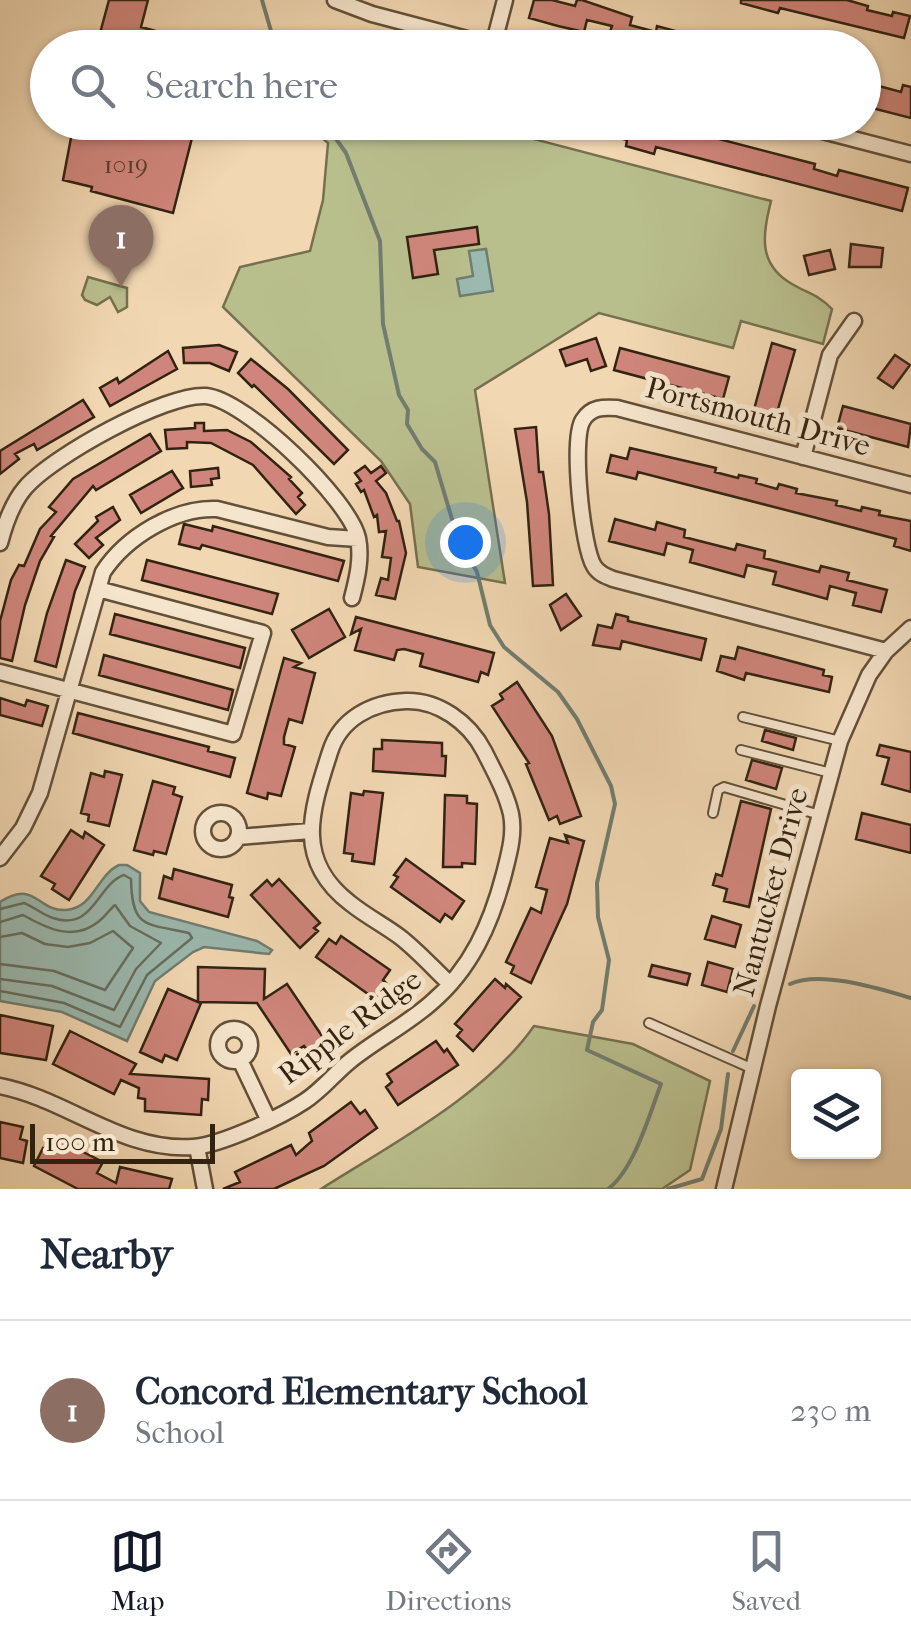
<!DOCTYPE html>
<style>
:root{--surface:#fff;--page:#f2f2f3;--text:#1f2937;--muted:#747a83;--line:#e0e1e3;--accent:#111827}
body{margin:0;font-family:"IM FELL French Canon",serif;background:var(--page);color:var(--text)}
.controls{position:absolute;right:30px;bottom:30px;display:grid;overflow:hidden;border-radius:10px;box-shadow:0 2px 8px #0004}
.controls button{width:90px;height:90px;display:grid;place-items:center;padding:0;border:0;border-bottom:2px solid var(--line);background:var(--surface);color:var(--text);font:50px sans-serif}
.scale{position:absolute;left:30px;bottom:25px;width:185px;box-sizing:border-box;padding-left:10px;border:5px solid #322310;border-top:0;font-size:28px;line-height:35px;white-space:nowrap;color:#322310;-webkit-text-stroke:8px #f6e5cd;paint-order:stroke}
.you{position:absolute;left:465px;top:542px;width:35px;height:35px;margin:-25px;border:8px solid #fff;border-radius:50%;background:#1a73e8;box-shadow:0 0 0 15px #1a73e833}
.badge{display:grid;place-items:center;width:65px;height:65px;border-radius:50%;background:var(--accent);color:#fff;font-size:32px;font-weight:700}
.pin{position:absolute;translate:-50% -82px;filter:drop-shadow(0 2px 5px #0008)}
.pin::after{content:'';position:absolute;top:52px;width:35px;height:30px;background:inherit;clip-path:polygon(0 0,100% 0,50% 100%)}
.list{margin:0;padding:0;list-style:none}
h2{display:flex;justify-content:space-between;align-items:center;height:130px;margin:0;padding:0 40px;font-size:42px}
h2 small{font-size:32px;font-weight:400;color:var(--muted)}
.list li{display:grid;grid-template-columns:65px 1fr auto;gap:30px;align-items:center;box-sizing:border-box;height:180px;padding:0 40px;border-top:2px solid var(--line)}
.list b{display:block;font-size:38px;white-space:nowrap}
.list p{margin:0;font-size:32px;white-space:nowrap;color:var(--muted)}
.list em{font-size:32px;font-style:normal;color:var(--muted)}
.icon{flex:none;width:55px;height:55px;fill:none;stroke:currentColor;stroke-width:2;stroke-linecap:round;stroke-linejoin:round}
.map{position:relative;flex:none;width:911px;height:1189px;overflow:hidden}
.search{position:absolute;background:var(--surface);box-shadow:0 2px 8px #0004;left:30px;right:30px;top:30px;height:110px;display:flex;align-items:center;gap:25px;box-sizing:border-box;padding:0 35px;border-radius:55px;color:var(--muted);font-size:38px}
.sheet{height:310px;background:var(--surface)}
nav{display:flex;justify-content:space-around;align-items:center;box-sizing:border-box;height:140px;border-top:2px solid var(--line);background:var(--surface);font-size:28px;color:var(--muted)}
nav a{display:grid;justify-items:center;gap:5px}
nav .on{color:var(--accent)}
.map>svg:first-child{display:block}
.green{fill:#b9be8d;stroke:#76704e;stroke-width:2.5}
.water{fill:#9bb9af;stroke:#717d6f;stroke-width:2.5}
.lines{fill:none;stroke-linecap:round;stroke-linejoin:round}
.shore{stroke:#666e60;stroke-width:2.5}
.stream{stroke:#717d6f;stroke-width:4}
.building{fill:#cf857b;stroke:#322310;stroke-width:2.5}
.service-casing{stroke:#625038;stroke-width:12}
.minor-casing{stroke:#625038;stroke-width:19}
.service{stroke:#f6e5cd;stroke-width:8}
.minor{stroke:#f6e5cd;stroke-width:14}
.labels{text-anchor:middle;dominant-baseline:central;stroke-width:10;stroke-linejoin:round;paint-order:stroke}
.number-label{font-size:25px;fill:#593c2b}
.street-label{font-size:30px;fill:#322310;stroke:#f6e5cd}
</style>
<div class="map">
<svg width="911" height="1189" viewBox="0 0 911 1189">
<rect width="100%" height="100%" fill="#f1d7b2"/>
<filter id="stains"><feTurbulence type="fractalNoise" baseFrequency=".002" numOctaves="4"/><feColorMatrix values="0 0 0 0 .2 0 0 0 0 .09 0 0 0 0 .02 0 0 0 .5 -.17"/></filter>
<radialGradient id="worn" r=".72"><stop offset=".6" stop-color="#630" stop-opacity="0"/><stop offset="1" stop-color="#630" stop-opacity=".3"/></radialGradient>
<path class="green" d="M469,122l302,79c-8,33 -14,63 21,83 15,9 27,11 40,25l-9,35 -82,-23 -8,27 -134,-35 -124,77 30,193 -87,-16 -8,-63 -29,-43 -158,-154 17,-40 70,-16 13,-51 5,-57 -23,-20z
M88,277l39,11v19l-9,5 -8,-15 -13,8 -12,-5 -3,-5z
M534,1026l99,18 77,37 -20,89 -28,19h-341c69,-44 166,-95 213,-163z"/>
<path class="water" d="M486,249l7,42 -33,5 -3,-17 16,-3 -4,-25z
M119,865h8l13,8v28l9,11 108,29 15,9 -3,4 -65,-7 -11,5 -38,29 -28,60 -65,-29 -62,-11v-99c36,-23 37,10 66,8 28,-2 31,-35 53,-45z"/>
<g class="lines">
<path class="shore" d="M0,909l24,-6c10,4 19,12 29,15 41,14 44,-34 71,-43l7,4c1,50 14,44 58,54l3,5 -45,37 -27,52 -56,-24 -64,-12
M0,922l23,-7c23,13 50,27 75,7 7,-5 11,-12 17,-17l15,21 31,17 -25,26 -22,41 -62,-24 -52,-7
M0,937l22,-4 23,11 23,3 22,-4 23,-12 20,17 -28,42 -51,-19 -54,-7"/>
<path class="stream" d="M262,0l14,48
M324,122l22,31 34,88 3,83 16,71 9,15 -1,14 15,25 13,13 22,74 20,36 13,53 14,22 54,45 19,27 34,67 4,18 -18,79 1,34 11,43 -7,50 -9,12 -6,28 74,34c-11,29 -27,86 -53,105
M790,984c31,-14 90,5 121,14
M733,1051l21,-45
M668,1189l34,-10 19,-50 7,-55"/>
</g>
<path class="building" d="M109,0h39l-7,27 41,11 -3,10h-83z
M534,0h18l23,6 2,-6h5l50,17 -2,8 26,7 1,-6 66,18v4h-70l-27,-5 -18,-5 4,-12 -25,-6 -3,12 -26,-6 -29,-8z
M741,0h106l21,6 -1,4 25,6 1,-4 17,4 -6,22 -124,-30 -2,5 -37,-10z
M864,82l37,10 2,-7 8,2v31l-47,-12z
M74,122h122l-23,91 -82,-22 1,-4 -29,-7z
M576,122h43l-1,4 26,7 3,-11h7l161,42 -1,5 23,7 2,-6 69,18 -6,23 -246,-64 -2,7 -28,-8 1,-6 -51,-14z
M477,227l2,17 -45,6 4,24 -25,4 -6,-41z
M851,244l32,4 -2,19h-32z
M830,250l5,19 -26,6 -5,-19z
M596,338l10,28 -15,5 -4,-12 -21,7 -6,-16z
M772,343l23,7 -21,73 -22,-6z
M219,345l18,7 -8,19 -19,-8h-26l-1,-15z
M620,348l109,29 -6,22 -109,-29z
M168,351l9,18 -67,37 -10,-18 17,-10 2,5z
M895,355l15,10 -17,23 -15,-10z
M251,359l37,30 60,61 -14,14 -80,-79 -2,2 -14,-14z
M83,400l11,17 -57,33 -3,-6 -19,10 4,5 -19,15v-23z
M843,406l68,18 -3,23 -71,-19z
M195,423h9v8l23,-1 24,12 40,35 -2,2 13,14 -4,4 7,8 -9,9 -43,-49 -42,-22 -24,-1v6l-20,1 -2,-19 30,-2z
M536,427l3,45h4l6,42 4,71 -20,1 -6,-84 -12,-73z
M150,434l11,17 -65,39 -3,-4 -42,50 3,1 -14,24 -15,44 -13,56 -12,-3v-37l11,-41 8,-15 5,1 16,-37 16,-17 -7,-5 24,-28z
M630,448l86,20 -1,4 23,6 1,-3 18,4 -1,4 21,6 2,-5 18,5 -1,4 41,8 -1,4 25,6 1,-4 18,4 -1,4 32,6v30l-17,-5 2,-7 -83,-22 -175,-45 -2,7 -29,-7 4,-17 16,4z
M365,466l6,7 10,-7 5,7 -10,8 10,12 11,28h2l7,32 -11,46 -19,-4 5,-17 7,2 3,-22 -9,-1 4,-26 -7,1 -2,-17 -3,2 -10,-27 -3,2 -5,-8 5,-3 -6,-8z
M218,468l1,10 -8,1 1,6 -21,2 -1,-16z
M172,471l11,17 -42,25 -11,-18z
M113,507l7,13 -24,18 7,7 -14,13 -14,-14 23,-23 -2,-4z
M615,519l40,11 2,-8 28,8 -1,7 51,13 2,-6 28,7 -1,7 55,14 2,-6 28,7 -2,7 40,10 -6,22 -28,-7 3,-12 -26,-7 -3,13 -54,-15 3,-12 -29,-7 -3,12 -54,-15 3,-12 -26,-7 -3,12 -55,-14z
M184,524l28,7 1,-5 131,35 -6,20 -136,-36 -2,4 -21,-5z
M66,560l19,7 -10,24 -19,76 -21,-6 12,-48z
M147,560l131,34 -6,20 -130,-34z
M566,594l15,22 -20,14 -11,-25z
M329,609l16,28 -36,21 -17,-28z
M115,614l130,34 -5,20 -130,-34z
M616,614l12,3v4l78,18 -5,21 -79,-19 -2,8 -27,-4 5,-20 14,3z
M356,617l138,36 -6,22 -7,-3 -3,10 -58,-16 3,-12 -19,-5 -7,1 -3,10 -39,-10 6,-21 -10,5z
M738,647l86,23 -1,5 9,2 -3,15 -83,-19 -2,7 -27,-9 4,-15 14,3z
M104,655l129,35 -5,20 -129,-35z
M284,658l17,5 -7,4 21,6 -13,50 -13,-4 -5,18v7l11,3 -14,49 -13,-3 -1,6 -20,-6z
M517,682l35,54 29,80 -21,8 -3,-8 -8,4 -23,-56 3,-1 -37,-57 11,-7 -3,-5z
M0,698l25,8 2,-6 21,6 -6,20 -42,-11z
M78,713l131,34 -1,4 27,7 -5,19 -157,-44z
M765,730l31,8 -3,12 -31,-9z
M382,740l60,3v13h4l-1,20 -72,-5 1,-22h8z
M880,745l31,7v40l-29,-8 7,-26 -12,-3z
M752,760l30,8 -6,21 -30,-9z
M105,771l17,4 -13,51 -21,-5 1,-6 -8,-2 10,-40 13,4z
M153,781l22,6 -2,7 9,3 -16,57 -12,-3 -1,4 -19,-5z
M364,791l19,2 -9,71 -22,-3 1,-7 -9,-1 7,-60 12,2z
M445,795l22,1v7l10,1 -2,60 -13,-1v4h-19z
M741,801l30,8 -22,98 -25,-6 3,-12 -14,-4 3,-11 6,2z
M862,813l49,12v28l-55,-14z
M71,830l12,8 2,-6 19,13 -35,55 -17,-11 3,-5 -14,-8z
M565,835l19,6 -17,63 -36,79 -20,-10 3,-7 -8,-4 25,-54 10,5 6,-23 -11,-3 14,-49 18,5z
M406,859l58,42 -12,18 -7,-5 -5,8 -49,-35 7,-10 -4,-2z
M174,869l58,16 -3,12 4,1 -5,19 -69,-19 5,-22 8,3z
M279,879l41,44 -6,5 4,3 -18,17 -49,-53 16,-15 5,6z
M712,916l29,9 -6,22 -30,-8z
M341,936l49,34 -7,10 3,3 -11,16 -59,-42 13,-18 7,5z
M708,962l25,7 -6,23 -25,-7z
M652,965l38,9 -3,11 -38,-9z
M198,967l67,2 -1,30 23,-15 37,55 -17,11 -3,-4 -13,8 -34,-51 -58,-1 2,1 -24,57 -12,-5 -3,7 -22,-10 28,-63 30,13z
M495,979l10,9 1,-4 15,13 -48,54 -16,-15 5,-6 -7,-6z
M0,1015l53,11 -7,34 -46,-7z
M70,1031l66,33 -6,10 79,5 -1,21 -6,-1 -1,16 -56,-4v-12l-7,-1 1,-10 -18,-8 -7,14 -61,-30z
M436,1041l8,11 3,-3 11,16 -60,40 -12,-18 6,-5 -5,-8z
M351,1102l9,12 5,-4 12,18 -53,38 -50,23h-51l17,-7 -5,-10 56,-27 5,10 16,-14 -3,-8z
M0,1122l23,5 -3,12 7,2 -4,22 -23,-5z
M55,1138l48,24 -6,11 19,10 4,-16 52,12 -3,10h-91l-44,-23 9,-18 5,3z"/>
<g class="lines">
<defs>
<path id="service" d="M743,717l97,24
M741,750l90,23
M713,813l5,-23 6,-3 96,28
M649,1023l104,46"/>
<path id="minor" d="M335,0l37,14 129,34
M493,46l12,-46
M788,122l123,32
M803,457l27,-102 24,-34
M0,543c5,-19 12,-40 25,-55 26,-31 141,-95 181,-92 40,4 143,103 152,142 4,20 -1,41 -6,60
M886,651l-273,-72c-8,-3 -15,-6 -19,-13 -12,-19 -23,-128 -11,-146 8,-13 20,-13 34,-12l294,77
M0,672l233,62 30,-101 -165,-44
M203 831a18 18 0 1 1 36 0a18 18 0 1 1-36 0Z
M239,837l71,-6
M0,858l23,-30 17,-35 63,-221c23,-35 72,-65 114,-63l111,28 30,2
M218 1045a16 16 0 1 1 32 0a16 16 0 1 1-32 0Z
M240,1060l28,59
M0,1086c67,13 122,66 193,61 28,-2 88,-30 112,-46 17,-11 30,-28 45,-40 26,-21 56,-36 81,-58 40,-34 60,-79 73,-129 5,-20 11,-40 7,-60 -5,-22 -17,-43 -27,-63 -15,-29 -46,-51 -78,-50 -34,1 -66,18 -76,51 -19,59 -36,108 20,151 16,13 34,22 50,34 18,14 34,32 50,47
M197,1147l8,42
M724,1189l44,-183 72,-265 29,-66 17,-24 25,-23"/>
</defs>
<use href="#service" class="service-casing"/>
<use href="#minor" class="minor-casing"/>
<use href="#service" class="service"/>
<use href="#minor" class="minor"/>
</g>
<g class="labels">
<g class="number-label">
<text x="126" y="164">1019</text>
</g>
<g class="street-label">
<text transform="translate(758 417) rotate(15)">Portsmouth Drive</text>
<text transform="translate(771 892) rotate(-75)">Nantucket Drive</text>
<text transform="translate(350 1027) rotate(-37)">Ripple Ridge</text>
</g>
</g>
<rect width="100%" height="100%" filter="url(#stains)"/>
<rect width="100%" height="100%" fill="url(#worn)"/>
</svg>
<div class="controls">
<button><svg class="icon" aria-label="layers" viewBox="0 0 24 24"><path d="M12 4l9 5-9 5-9-5zM3 14l9 5 9-5"/></svg></button>
</div>
<div class="scale">100 m</div>
<div class="you"></div>
<div class="pin badge" style="left:121px;top:287px;background:#8d6e63">1</div>
<div class="search"><svg class="icon" aria-label="search" viewBox="0 0 24 24"><circle cx="10" cy="10" r="6"/><path d="M15 15l6 6"/></svg>Search here</div>
</div>
<section class="sheet">
<h2>Nearby<small></small></h2>
<ul class="list">
<li><span class="badge" style="background:#8d6e63">1</span><div><b>Concord Elementary School</b><p>School</p></div><em>230 m</em></li>
</ul>
</section>
<nav>
<a class="on"><svg class="icon" aria-label="map" viewBox="0 0 24 24"><path d="M3 6l6-2 6 2 6-2v14l-6 2-6-2-6 2zM9 4v14M15 6v14"/></svg>Map</a>
<a><svg class="icon" aria-label="directions" viewBox="0 0 24 24"><path d="M12 3l9 9-9 9-9-9zM9 14v-3h6M13 9l2 2-2 2"/></svg>Directions</a>
<a><svg class="icon" aria-label="saved" viewBox="0 0 24 24"><path d="M7 4h10v16l-5-4-5 4z"/></svg>Saved</a>
</nav>
